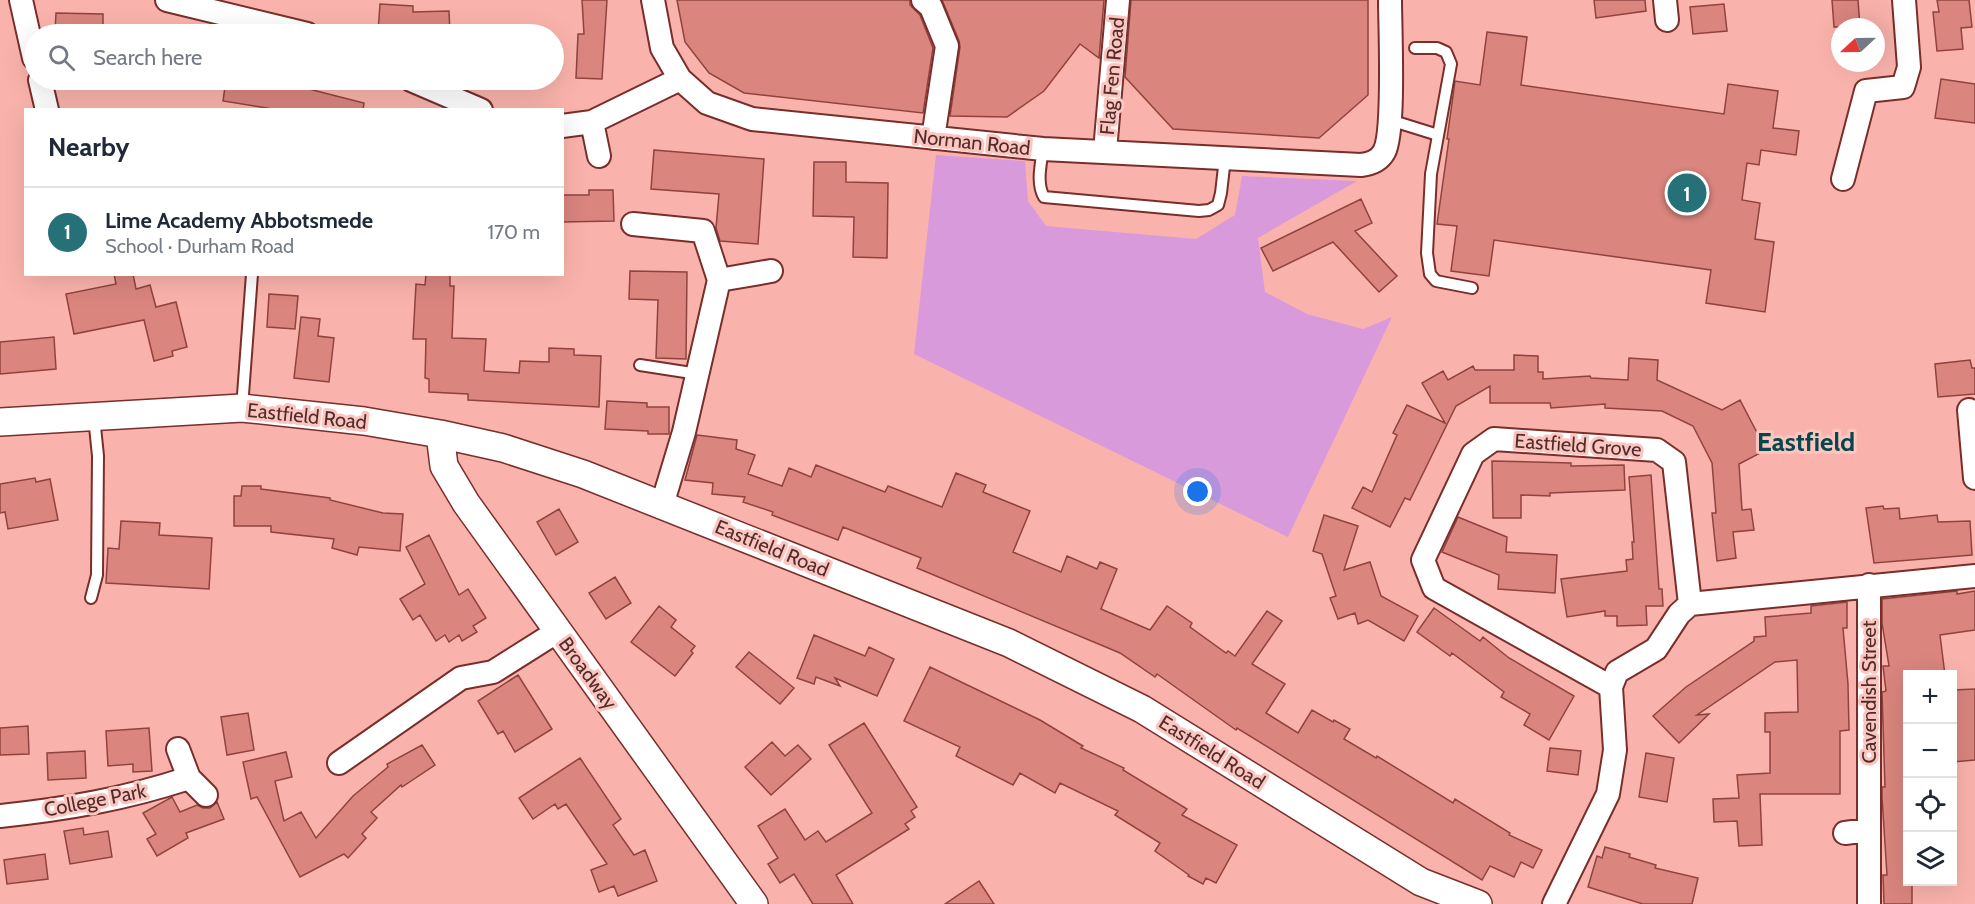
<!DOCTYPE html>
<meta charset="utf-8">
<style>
:root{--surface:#fff;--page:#f6f6f7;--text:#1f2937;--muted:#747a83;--line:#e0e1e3;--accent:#267078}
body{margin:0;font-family:Cabin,sans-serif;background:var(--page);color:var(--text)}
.controls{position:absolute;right:18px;bottom:18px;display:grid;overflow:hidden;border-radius:0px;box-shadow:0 6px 24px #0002}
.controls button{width:54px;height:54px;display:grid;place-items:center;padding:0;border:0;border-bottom:2px solid var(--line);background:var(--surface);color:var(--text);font:30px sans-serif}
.compass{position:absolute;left:1831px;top:18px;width:54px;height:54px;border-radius:50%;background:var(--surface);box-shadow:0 6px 24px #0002;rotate:248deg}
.you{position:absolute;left:1198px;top:492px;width:21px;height:21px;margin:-15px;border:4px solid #fff;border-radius:50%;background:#1a73e8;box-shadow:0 0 0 9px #1a73e833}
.badge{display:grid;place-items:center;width:39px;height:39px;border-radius:50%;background:var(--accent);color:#fff;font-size:20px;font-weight:700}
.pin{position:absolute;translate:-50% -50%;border:3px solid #fff;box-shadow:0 2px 6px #0006}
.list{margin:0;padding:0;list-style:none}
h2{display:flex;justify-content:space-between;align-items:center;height:78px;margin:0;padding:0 24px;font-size:26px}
h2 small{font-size:20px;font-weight:400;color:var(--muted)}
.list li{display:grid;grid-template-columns:39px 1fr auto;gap:18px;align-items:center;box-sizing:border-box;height:90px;padding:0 24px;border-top:2px solid var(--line)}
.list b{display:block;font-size:22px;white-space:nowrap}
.list p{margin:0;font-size:20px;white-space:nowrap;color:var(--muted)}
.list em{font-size:20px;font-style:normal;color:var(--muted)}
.icon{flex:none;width:33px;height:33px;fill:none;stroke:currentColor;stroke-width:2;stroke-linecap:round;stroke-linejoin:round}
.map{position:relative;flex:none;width:1975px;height:904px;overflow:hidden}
.search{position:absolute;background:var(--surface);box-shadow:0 6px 24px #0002;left:24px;top:24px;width:540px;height:66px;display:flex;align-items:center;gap:15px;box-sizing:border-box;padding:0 21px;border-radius:33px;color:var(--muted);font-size:22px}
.panel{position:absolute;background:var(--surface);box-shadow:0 6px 24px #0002;left:24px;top:108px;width:540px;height:168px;border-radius:0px}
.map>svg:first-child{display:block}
.green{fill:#d89adb}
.building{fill:#da857e;stroke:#90433e;stroke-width:1.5}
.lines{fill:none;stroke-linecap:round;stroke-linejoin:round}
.service-casing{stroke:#782e2b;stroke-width:14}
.minor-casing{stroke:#782e2b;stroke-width:26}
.tertiary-casing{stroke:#782e2b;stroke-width:30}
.service{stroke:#fff;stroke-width:10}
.minor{stroke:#fff;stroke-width:22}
.tertiary{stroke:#fff;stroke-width:27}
.labels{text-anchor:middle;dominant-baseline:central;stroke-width:6;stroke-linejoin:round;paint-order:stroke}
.street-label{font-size:20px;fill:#502d2a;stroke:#fcc5bf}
.district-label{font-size:26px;font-weight:bold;fill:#06474e;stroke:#fcc5bf}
</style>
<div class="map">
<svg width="1975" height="904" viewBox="0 0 1975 904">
<rect width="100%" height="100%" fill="#fab3ac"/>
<path class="green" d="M936,155l89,6 3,40 18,25 150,13 39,-24 7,-39 115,5 -99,57 7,54 42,22 56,15 29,-12 -104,220 -374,-183z"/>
<path class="building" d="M582,0h25l-5,79 -26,-1 2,-44h6z
M677,0h233v5l10,10 13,33 -10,65 -179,-20 -35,-20 -24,-31z
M942,0h162l-5,58 -19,-14 -36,47 -37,26 -57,-1 10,-69 -1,-6z
M1131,0h237v95l-49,43 -146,-9 -48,-52z
M1594,0h51l1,11 -50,7z
M1832,0h26l2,27h-26z
M1937,0h32l3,27 -11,1 2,21 -26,2 -4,-39h6z
M380,4l33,2v6l36,-1 1,23 -72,-2z
M1724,4l3,27 -34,3 -3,-27z
M56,13l47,1v20h-33l1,-2h-16z
M1487,32l40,5 -6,48 203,29 4,-30 50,7 -5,37 26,3 -3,24 -35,-5 -2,15 -12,-2 -5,37 18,3 -5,36 19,3 -9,70 -59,-9 5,-33 -217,-30 -5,36 -38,-5 6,-45 -20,-2 12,-85h-2l6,-43 2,-15 25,4z
M1941,79l34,5v39l-40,-5z
M226,80h73l-2,6 67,17 -1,7h-84l-56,-9z
M654,150l110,9 -6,85 -38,-3 -4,-13 3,-34 -68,-5z
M814,162h32v20l42,1 -1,75 -34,-1 1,-40 -41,-1z
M589,190h24l1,31 -52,1v-27h27z
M1361,199l11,24 -17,8 42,45 -18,16 -46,-50 -60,29 -12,-23z
M630,271l57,1 -1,87 -30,-1 2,-58 -29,-1z
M114,274h19l3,15 14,-4 6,22 20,-5 11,45 -15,4 1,5 -19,5 -10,-41 -70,14 -8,-40 50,-10z
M426,274h24v12h4l-2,52 34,1 -2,32 35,2 1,-12 29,1v-14l25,1v6l27,1 -2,51 -131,-7v-6l-39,-2v-13l-4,-1 1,-39h-13l3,-55 9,1z
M269,294l29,2 -3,33 -28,-2z
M301,317l19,2 -2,17 16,2 -5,44 -35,-4z
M54,337l2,32 -56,5v-32z
M1514,355l24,1v16h5v7l47,-3 1,2 37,2 1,-22 29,2 -1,20 65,30 18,-10 26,50 -27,14 3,46 9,-1 3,21 -21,2 3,26 -19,3 -5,-48h4l-4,-50 -19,-37 -31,-15 -57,-3v-4l-54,4 -1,-5h-60v-17l-34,20 -46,94 -5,-2 -15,29 -38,-19 11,-21 9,5 25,-57 -4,-2 14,-28 38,18 -23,-40 21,-12 5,9 25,-14 2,4h39z
M1970,360l2,8h3v26l-37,3 -3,-33z
M607,401l40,2v4h22v27h-21v-3l-43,-2z
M697,435l40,5 -1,9 19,6 -7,19 34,12 7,-18 22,9 5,-12 69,27 3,-6 54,21 14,-34 30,12 -3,7 47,19 -17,41 48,20 6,-16 30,13 3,-7 17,7 -16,40 49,21 17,-24 25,17 -2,4 36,26 2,-2 7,5 32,-45 15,10 -30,43 33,20 -19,29 32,20 14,-23 21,12 1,-2 16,9 -6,10 32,19 1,-2 76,47 2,-4 55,34 -1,2 33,15 -9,18 -12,-6 -7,15 -24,-11 -8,14 -245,-152 -1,2 -79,-56 -2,3 -35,-24 -203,-85 4,-10 -78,-31 -5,13 -66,-25 1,-3 -30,-10 2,-5 -33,-3 1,-11 -28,-3z
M1492,461l79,2v3l53,-1 1,25 -75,3v3l-29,-1v23h-28z
M1651,475l8,114h3l1,17h-17l1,19 -30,1v-10h-12v-5l-38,6 -6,-38 66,-8 -1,-11 7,-1 -1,-17h2l-5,-65z
M35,478l1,4 14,-3 8,41 -50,9 -3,-17 -5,1v-29z
M242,486h19v3l69,9v2l53,13 20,1 -3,37 -41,-4 -2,8 -25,-7 2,-9 -63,-7v-6h-37v-30h7z
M1883,506l1,3 15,-1 1,11 37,-4 1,7 32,-1 2,34 -98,8 -8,-55z
M559,509l19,33 -22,13 -19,-33z
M1324,515l34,11 -14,44 26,-8 11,34 37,20 -14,25 -36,-21 -10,4 -3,-11 -17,6 -8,-21 6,-2 -14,-42 -9,-3z
M1458,517l49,20 -1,15 51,3 -2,38 -57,-4 1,-14 -57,-23z
M121,521l39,2 -1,12 53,3 -3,51 -103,-6 2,-35 11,1z
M429,535l30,60 9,-6 18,29 -13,8 4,6 -15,9 -3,-6 -10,7 -4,-7 -9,6 -16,-26 -7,5 -13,-21 25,-15 -19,-37z
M615,577l16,26 -25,16 -17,-26z
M1957,591v3l18,-3v39l-35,5 5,40h-37v207h4v22h-28l-1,-29h4l-5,-78v-10h3l-3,-95 4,-1 -3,-25h6l-7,-43v-24z
M1847,602v26h-4l5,56 1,46 -9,1v63h-80l2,51 -23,1 -2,-25 -23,1 -1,-23 26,-1 -2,-23 33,-2v-41h-5v-19l33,-1 -1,-52 -22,2 -78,53 12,-1 -30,29 -26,-27 33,-29 68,-46v-4l12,-1 -1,-19 46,-4v-7z
M659,606l17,14 -5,7 24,19 -4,5 2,2 -18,23 -44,-34z
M1434,608l46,33 3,-4 26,21 65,38 -25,44 -25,-15 6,-11 -29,-17 3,-5 -52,-39 -2,3 -33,-24z
M814,635l51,21 4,-9 25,12 -17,37 -42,-18 5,8 -24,-9 -2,7 -17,-6z
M749,652l45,36 -14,16 -44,-37z
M930,667l110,53 43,26 -2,2 43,20 -1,2 64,39 -5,6 55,30 -21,38 -10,-5 -3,6 -15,-8 1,-1 -34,-24 5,-8 -45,-28 3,-4 -58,-28 -5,10 -35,-20 -7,12 -57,-29 4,-9 -56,-26z
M518,675l34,54 -37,23 -12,-21 -5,3 -20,-33z
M1975,689v71l-22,2v-72z
M248,713l6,37 -27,5 -6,-38z
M864,723l53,84 -6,4 4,6 -10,7 4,5 -73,46 17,29h-40l-19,-30 -14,9 -12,-19 10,-6 -20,-32 27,-17 20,31 13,-9 8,11 46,-29 -43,-68z
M28,726l1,28 -29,1v-27z
M149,728l3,43 -19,1v-8l-25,2 -2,-35z
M772,742l13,14 13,-11 13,14 -40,36 -26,-28z
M422,745l13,20 -33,22 -1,-2 -30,27 6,6 -15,16 4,4 -18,20 -4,-4 -44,23 -43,-80 -6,2 -8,-37 43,-10 6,25 -17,4 9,40 17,-9 15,26 37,-42 35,-29 -1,-3z
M1550,748l31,3 -3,24 -31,-4z
M85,751l1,27 -38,2 -1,-27z
M1646,753l28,5 -7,44 -28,-5z
M580,758l41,61 -8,6 21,30 11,-5 12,31 -39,15 -4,-10 -15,6 -8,-22 16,-6 -41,-60 -8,5 -3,-5 -22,15 -14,-21z
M172,797l8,15 17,-7 6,3h7l7,-6 7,17 -38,14 2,5 -31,18 -10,-17 9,-5 -13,-21z
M83,828l1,7 24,-4 4,26 -42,7 -6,-33z
M1605,847l25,7 -1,3 27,8 -1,3 43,10 -6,26h-49l-55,-17 9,-31 5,2z
M45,854l3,25 -41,5 -3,-24z
M979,881l15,23h-49z"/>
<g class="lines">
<defs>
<path id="service" d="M1415,48h22l9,4 5,12 -20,110 -4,79 3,21 6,7 36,7
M1390,120l48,15
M1043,149c-2,15 -7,34 1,48l155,14 10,-1 9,-5 3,-12 4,-35
M640,365l58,9
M242,408l10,-134
M91,598l6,-23 1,-119 -4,-39"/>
<path id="minor" d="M21,0l13,58
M167,0l140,34
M653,0l9,48 18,31 27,24 45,16 291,30 318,16c9,-1 18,-4 23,-13 11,-19 6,-124 6,-152
M923,0l8,7 16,39 -14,92
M1665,0l2,20
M40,80l7,30
M411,80l70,30
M592,122l7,34
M562,126l30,-4 88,-43
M1105,151l13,-151
M1843,179l23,-88 37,-4 6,-20 -5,-67
M633,224l70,7 16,49 -35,152 -22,73
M719,280l52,-9
M1969,410l6,68
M1611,687l-177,-99 -11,-28 50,-106 21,-15 163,11 17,12 16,142
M339,763l122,-85 32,-6 65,-41
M189,778l17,17
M0,816c67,-7 125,-17 189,-38l-11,-29
M1845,833l23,-3
M1554,904l54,-110 7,-44 -4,-63 6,-15 39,-23 23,-35 11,-10 285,-28
M1869,904v-319"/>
<path id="tertiary" d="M0,422l242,-14 122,13 76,13 63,14 80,26 426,169 133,66 279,173 57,22
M440,434l4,32 22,37 288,401"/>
</defs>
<use href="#service" class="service-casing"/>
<use href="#minor" class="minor-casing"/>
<use href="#tertiary" class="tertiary-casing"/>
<use href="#service" class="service"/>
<use href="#minor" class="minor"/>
<use href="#tertiary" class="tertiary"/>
</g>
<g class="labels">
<g class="street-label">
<text transform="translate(1112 76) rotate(-85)">Flag Fen Road</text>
<text transform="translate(972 142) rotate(6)">Norman Road</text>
<text transform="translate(307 416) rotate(6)">Eastfield Road</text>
<text transform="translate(1578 445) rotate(4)">Eastfield Grove</text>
<text transform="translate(772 548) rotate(22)">Eastfield Road</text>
<text transform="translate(588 673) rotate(54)">Broadway</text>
<text transform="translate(1869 692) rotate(-90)">Cavendish Street</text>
<text transform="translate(1212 752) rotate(32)">Eastfield Road</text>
<text transform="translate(95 800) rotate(-11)">College Park</text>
</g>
<g class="district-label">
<text x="1806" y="442">Eastfield</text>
</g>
</g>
</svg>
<div class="controls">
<button>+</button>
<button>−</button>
<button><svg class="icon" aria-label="locate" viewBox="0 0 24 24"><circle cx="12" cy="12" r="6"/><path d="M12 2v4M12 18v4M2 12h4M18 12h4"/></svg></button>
<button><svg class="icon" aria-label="layers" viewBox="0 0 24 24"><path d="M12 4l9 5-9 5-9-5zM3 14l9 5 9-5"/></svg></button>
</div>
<svg class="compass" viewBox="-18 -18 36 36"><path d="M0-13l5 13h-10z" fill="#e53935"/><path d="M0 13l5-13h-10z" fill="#747a83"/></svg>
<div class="you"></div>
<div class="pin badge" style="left:1687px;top:193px">1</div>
<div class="search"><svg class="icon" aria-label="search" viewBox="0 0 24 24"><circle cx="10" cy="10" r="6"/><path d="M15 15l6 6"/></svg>Search here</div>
<section class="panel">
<h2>Nearby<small></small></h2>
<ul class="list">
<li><span class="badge">1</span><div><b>Lime Academy Abbotsmede</b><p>School · Durham Road</p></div><em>170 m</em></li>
</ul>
</section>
</div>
